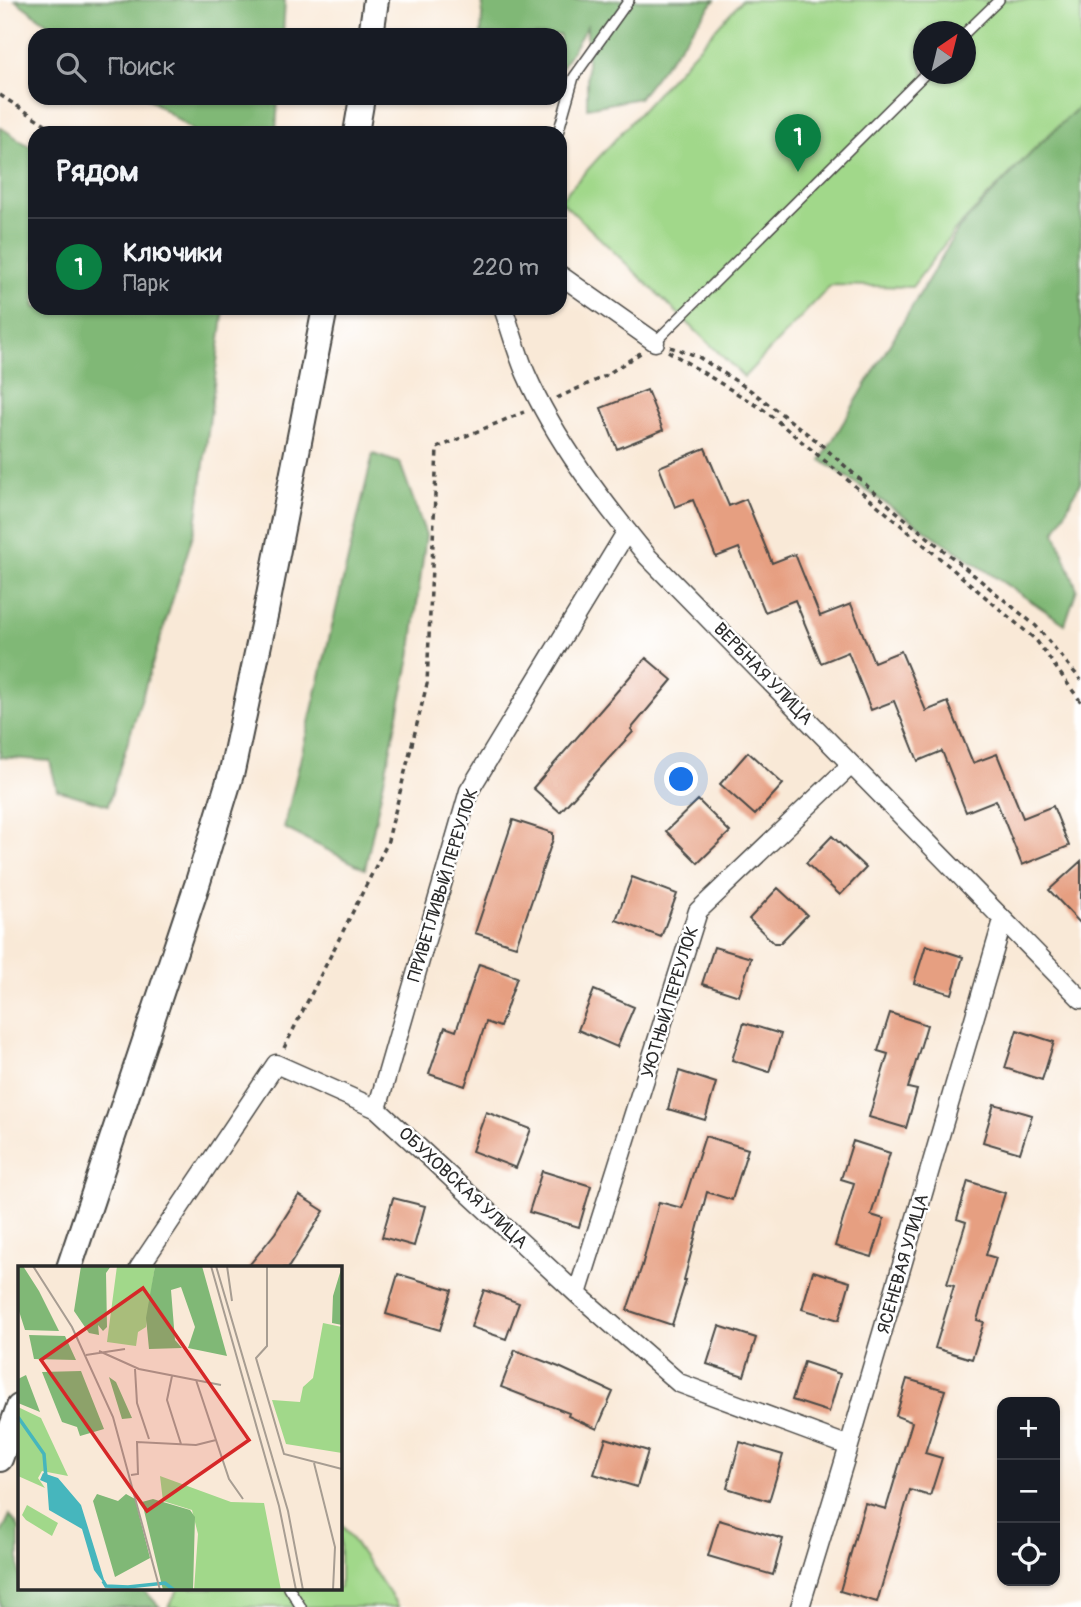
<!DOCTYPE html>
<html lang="ru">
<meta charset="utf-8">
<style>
:root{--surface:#171b24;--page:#20242c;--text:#f1f3f6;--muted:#9ea1a6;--line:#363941;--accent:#0b8043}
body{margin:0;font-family:Pangolin,sans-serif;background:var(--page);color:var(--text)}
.controls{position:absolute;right:21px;bottom:21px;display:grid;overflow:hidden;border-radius:14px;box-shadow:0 2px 5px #0004}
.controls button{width:63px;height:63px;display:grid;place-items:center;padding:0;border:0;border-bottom:2px solid var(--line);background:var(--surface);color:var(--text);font:35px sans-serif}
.compass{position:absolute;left:913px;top:21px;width:63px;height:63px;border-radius:50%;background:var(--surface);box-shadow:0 2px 5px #0004;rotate:35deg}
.you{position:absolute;left:682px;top:780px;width:24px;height:24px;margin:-18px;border:5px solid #fff;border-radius:50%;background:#1a73e8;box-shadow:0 0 0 10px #1a73e833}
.badge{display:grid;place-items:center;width:46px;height:46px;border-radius:50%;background:var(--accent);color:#fff;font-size:23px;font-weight:700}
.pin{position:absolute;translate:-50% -58px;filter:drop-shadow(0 2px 4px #0008)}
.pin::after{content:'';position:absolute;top:37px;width:24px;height:21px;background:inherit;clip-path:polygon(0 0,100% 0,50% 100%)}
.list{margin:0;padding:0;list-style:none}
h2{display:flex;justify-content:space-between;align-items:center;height:91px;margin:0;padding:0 28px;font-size:30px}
h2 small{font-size:23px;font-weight:400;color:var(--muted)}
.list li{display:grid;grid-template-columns:46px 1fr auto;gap:21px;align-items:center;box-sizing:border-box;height:98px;padding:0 28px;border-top:2px solid var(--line)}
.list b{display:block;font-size:26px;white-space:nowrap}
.list p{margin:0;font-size:23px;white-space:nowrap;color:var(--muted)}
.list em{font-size:23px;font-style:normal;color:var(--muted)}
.icon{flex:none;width:38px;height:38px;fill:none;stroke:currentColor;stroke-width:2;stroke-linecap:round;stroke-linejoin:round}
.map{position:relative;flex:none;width:1081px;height:1607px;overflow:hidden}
.search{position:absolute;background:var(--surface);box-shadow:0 2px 5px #0004;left:28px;top:28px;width:539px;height:77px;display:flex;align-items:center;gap:18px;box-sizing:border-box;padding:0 24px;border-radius:21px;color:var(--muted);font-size:26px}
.panel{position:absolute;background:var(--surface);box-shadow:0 2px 5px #0004;left:28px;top:126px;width:539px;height:189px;border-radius:21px}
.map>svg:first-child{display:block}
.green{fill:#a1d88a;stroke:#66825a;stroke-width:2;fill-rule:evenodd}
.forest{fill:#80b876;stroke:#567250;stroke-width:2}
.building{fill:#e69f81}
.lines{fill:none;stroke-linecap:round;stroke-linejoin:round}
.service-casing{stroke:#4a4845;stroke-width:12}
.minor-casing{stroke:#4a4845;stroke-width:21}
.secondary-casing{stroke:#4a4845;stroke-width:28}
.path{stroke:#4a4845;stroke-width:3.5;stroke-dasharray:5 5;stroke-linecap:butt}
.service{stroke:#fff;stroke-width:9}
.minor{stroke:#fff;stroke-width:18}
.secondary{stroke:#fff;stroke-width:24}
.labels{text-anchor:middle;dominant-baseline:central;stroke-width:5;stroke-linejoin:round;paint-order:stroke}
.street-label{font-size:18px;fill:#2b2b2b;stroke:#fff}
.inset-river{fill:none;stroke:#46b6bd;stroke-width:3.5}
.inset-road{fill:none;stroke:#a79d92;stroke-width:2}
.view{fill:#d62828;fill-opacity:0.15;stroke:#d62828;stroke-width:3.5}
.inset-edge{fill:none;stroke:#2b2b2b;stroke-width:3.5}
</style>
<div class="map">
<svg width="1081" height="1607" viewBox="0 0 1081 1607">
<rect width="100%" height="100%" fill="#fff"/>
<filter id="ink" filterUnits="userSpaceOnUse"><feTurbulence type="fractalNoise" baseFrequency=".0143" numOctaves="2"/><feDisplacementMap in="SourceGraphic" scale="14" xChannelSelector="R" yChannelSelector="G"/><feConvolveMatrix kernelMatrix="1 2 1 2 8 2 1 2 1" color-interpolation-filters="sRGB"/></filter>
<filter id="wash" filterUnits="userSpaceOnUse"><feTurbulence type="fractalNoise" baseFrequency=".00686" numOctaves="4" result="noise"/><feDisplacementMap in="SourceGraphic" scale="28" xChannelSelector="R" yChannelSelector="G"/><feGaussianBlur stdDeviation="1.57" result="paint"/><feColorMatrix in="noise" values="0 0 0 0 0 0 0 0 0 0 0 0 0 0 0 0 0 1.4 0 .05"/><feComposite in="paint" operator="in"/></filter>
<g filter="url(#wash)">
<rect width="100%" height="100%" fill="#f9e9d7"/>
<path class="green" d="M742,0h339v105l-43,40 -82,84 -44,58 -81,-2 -87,92 -184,-177zM923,32h42v42h-42z
M340,1522l59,85h-231l11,-19h161z"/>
<path class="forest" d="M15,0h270l-2,35h-220z
M483,0h232l-76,98 -52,10v-82l-27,45v-36h-79z
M148,98h130l-2,35h-80z
M1081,105v376l-26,51 22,57 -12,35 -244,-164 138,-232 82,-85z
M0,127l35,23v158h189l-28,217 -88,280 -51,-15 -7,-29 -50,-4z
M373,454l27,9 26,72 -16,123 -45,211 -81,-41z
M10,1515l9,13v60h123l18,19h-160v-71z"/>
<g id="blocks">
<path class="building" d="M647,390l16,40 -46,19 -16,-41z
M705,448l24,58 17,-7 26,64 23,-9 25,62 31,-12 23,58 27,-11 25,60 22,-9 25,61 24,-9 26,64 30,-12 16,40 -47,19 -26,-65 -30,12 -24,-61 -24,10 -24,-60 -23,9 -23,-58 -27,11 -26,-63 -30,12 -26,-64 -23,9 -23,-57 -18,7 -16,-40z
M646,658l26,22 -41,49 2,3 -73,80 -27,-24z
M748,752l35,32 -28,31 -35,-31z
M698,800l32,32 -32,31 -32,-32z
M513,820l40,13v6l-37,107 -41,-13z
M832,836l34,32 -26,27 -34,-32z
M1081,861v63l-32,-34z
M632,877l45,17 -16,43 -45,-17z
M778,888l29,27 -27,28h-6l-25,-24z
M926,945l37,12 -11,37 -38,-11z
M714,947l37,11 -12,38 -37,-12z
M479,964l38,13 -17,50 -14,-5 -21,64 -36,-12 16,-47 11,4z
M594,990l40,17 -17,40 -39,-17z
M890,1013l37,12 -19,63 9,2 -11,38 -37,-11 19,-63 -10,-3z
M744,1023l37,11 -12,38 -37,-12z
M1017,1030l37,12 -12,38 -37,-12z
M679,1071l37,12 -11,37 -37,-11z
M994,1104l38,11 -12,38 -37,-11z
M486,1112l45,17 -15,39 -44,-17z
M705,1136l43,13 -16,51 -25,-8 -23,88h2l-14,45 -45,-15 15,-44 17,-64 23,6z
M853,1141l37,12 -19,62 13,4 -12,38 -37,-11 19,-63 -13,-4z
M542,1171l49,15 -12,41 -50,-15z
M968,1181l37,12 -19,62 10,3 -19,62 7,2 -12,37 -37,-11 19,-62 -7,-2 19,-62 -9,-3z
M299,1195l25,16 -36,57h-41l28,-35z
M393,1198l32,8 -11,40 -32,-9z
M813,1271l37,11 -11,38 -37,-11z
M398,1274l54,16 -12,40 -54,-16z
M484,1290l35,13 -13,36 -35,-12z
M719,1326l37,12 -12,38 -37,-12z
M515,1350l44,17 54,25 -16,37 -29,-13 1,-3 -68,-26z
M804,1362l36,12 -11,38 -37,-12z
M907,1379l38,11 -20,63 17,5 -12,38 -20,-6 -33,112 -37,-11 25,-88 21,6 26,-87 -16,-6z
M606,1438l42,13 -11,36 -43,-13z
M740,1442l43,13 -14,46 -42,-13z
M719,1520l64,19 -10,36 -65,-19z"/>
</g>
</g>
<g filter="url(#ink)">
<use href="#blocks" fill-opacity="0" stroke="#4a4845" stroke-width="2"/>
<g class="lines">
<defs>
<path id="service" d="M965,33l34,-33
M558,133l16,-56 55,-77
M655,342l270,-268
M289,1588l12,19"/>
<path id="minor" d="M560,275l95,67
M503,308c8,22 14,45 23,66 29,66 76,127 122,183l433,442
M377,1109l92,-318 158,-260
M139,1268l137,-204 101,45 200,185 102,89 170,63
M577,1294l121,-383 153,-146
M800,1607l49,-161 154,-526"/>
<path id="secondary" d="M371,35l5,-35
M356,133l6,-35
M69,1268l128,-383 35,-114 34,-160 59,-303
M0,1459l19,-52"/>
</defs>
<use href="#service" class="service-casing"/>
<use href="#minor" class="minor-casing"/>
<use href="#secondary" class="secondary-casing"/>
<path class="path" d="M0,95l59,38
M670,347l27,9 53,34 67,51 75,67 144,118 45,54
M668,351l96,59 79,66 193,164 45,62
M557,398l46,-21 39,-25
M284,1048l103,-204 40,-160 10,-236 87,-36"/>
<use href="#service" class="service"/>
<use href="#minor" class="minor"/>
<use href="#secondary" class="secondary"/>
</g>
</g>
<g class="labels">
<g class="street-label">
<text transform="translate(763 674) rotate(46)">ВЕРБНАЯ УЛИЦА</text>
<text transform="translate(443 885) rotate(-73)">ПРИВЕТЛИВЫЙ ПЕРЕУЛОК</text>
<text transform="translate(670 1002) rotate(-73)">УЮТНЫЙ ПЕРЕУЛОК</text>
<text transform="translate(463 1188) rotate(43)">ОБУХОВСКАЯ УЛИЦА</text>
<text transform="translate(903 1264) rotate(-74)">ЯСЕНЕВАЯ УЛИЦА</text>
</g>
</g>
<g transform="translate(18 1266)">
<rect width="324" height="324" fill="#f9e9d7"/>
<path d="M99,0h38l-9,61 -8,5 -2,14 -29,-4zM305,57l19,4v126l-56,-9 -14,-44 28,2 3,-15 10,-9zM0,141l23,11 27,58 -26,-5 -4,7 7,10 -27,-12zM142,210l71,26 33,1 17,87h-87l4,-56 -6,-24 -29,-9zM9,239l31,18 -6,13 -26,-16 -4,-5z" fill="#a1d88a"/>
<path d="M0,0h5l16,25 20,40 -34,-1 -7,-22zM63,0h30l-5,7 1,54 -4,4 -5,-6 1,10 -10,-2 -15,-22zM137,0h47l25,90 -39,-8 7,-21 -14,-40 -10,3 4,50 7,8 -33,1 -3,-31zM324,0v59l-10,-2 1,-27zM11,69l36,1 11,24 -42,-1zM63,105l23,58 -24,7 -3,-9 -15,-5 -20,-50zM8,109l14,37 -22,-9v-24zM91,111l7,5 16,36 -10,1zM79,228l21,7 8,-7 9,5 15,59 -35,19 -22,-76zM135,233l37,11 5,7 -2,73h-30l-21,-88z" fill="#80b876"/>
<path d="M25,207l15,5 23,27 25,81 -12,-16 -12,-41 -33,-19 -2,-27 -7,-3z" fill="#46b6bd"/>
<path class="inset-river" d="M0,151l26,37 2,24M85,315l3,5 22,1 37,-4 9,7"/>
<path class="inset-road" d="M15,0l39,61 41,90 47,173M193,0l68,240 17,84M198,0l72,245 15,79M209,0l5,35M249,0v80l-11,12 28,96 58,15M81,85l40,18 82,16M68,89l39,-6M117,103l2,34 12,36M154,110l-5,24 14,44M178,114l33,99 14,20M296,197l21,84 -2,43M113,209l7,-1 -1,-32 59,3 20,-5"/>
<path class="view" d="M125,22l106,152 -102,71 -106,-151z"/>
<rect width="324" height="324" class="inset-edge"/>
</g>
</svg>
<div class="controls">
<button>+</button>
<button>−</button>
<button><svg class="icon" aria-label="locate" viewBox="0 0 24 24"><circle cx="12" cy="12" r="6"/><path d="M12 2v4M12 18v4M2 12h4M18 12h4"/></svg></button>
</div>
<svg class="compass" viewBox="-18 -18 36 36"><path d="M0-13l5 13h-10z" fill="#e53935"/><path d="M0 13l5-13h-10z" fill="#9ea1a6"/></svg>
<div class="you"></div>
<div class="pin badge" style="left:798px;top:172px">1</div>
<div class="search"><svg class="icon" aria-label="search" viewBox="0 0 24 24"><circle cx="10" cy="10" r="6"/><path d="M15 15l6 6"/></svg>Поиск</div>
<section class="panel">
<h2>Рядом<small></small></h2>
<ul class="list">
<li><span class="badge">1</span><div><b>Ключики</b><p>Парк</p></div><em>220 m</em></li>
</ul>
</section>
</div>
